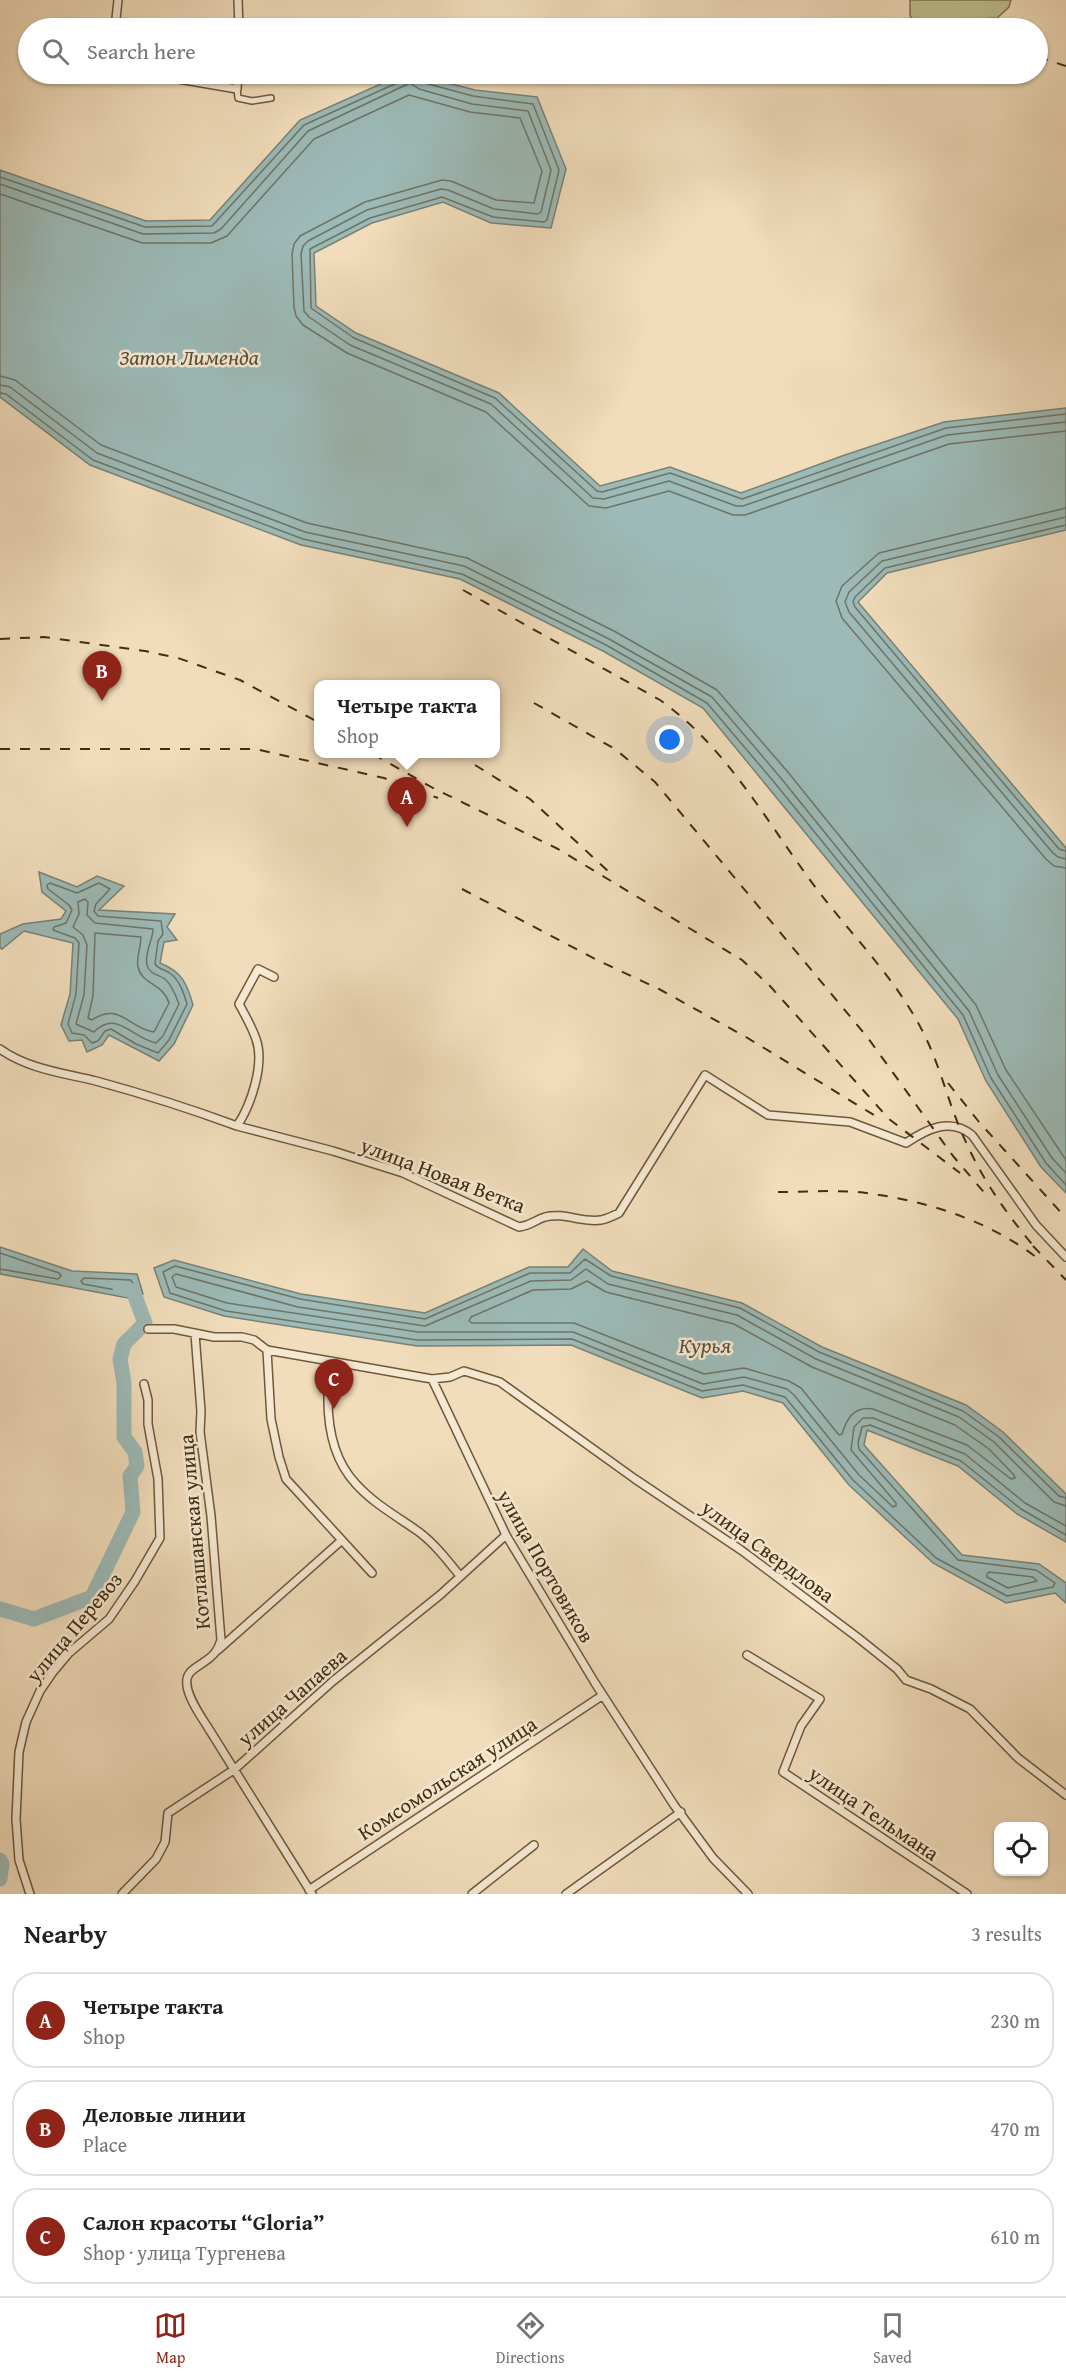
<!DOCTYPE html>
<meta charset="utf-8">
<style>
:root{--surface:#fff;--page:#f6f6f6;--text:#202124;--muted:#757577;--line:#e0e0e0;--accent:#8f2418}
body{margin:0;font-family:"Gentium Book Plus",serif;background:var(--page);color:var(--text)}
.controls{position:absolute;right:18px;bottom:18px;display:grid;overflow:hidden;border-radius:12px;box-shadow:0 2px 4px #0004}
.controls button{width:54px;height:54px;display:grid;place-items:center;padding:0;border:0;border-bottom:2px solid var(--line);background:var(--surface);color:var(--text);font:30px sans-serif}
.you{position:absolute;left:670px;top:740px;width:21px;height:21px;margin:-15px;border:4px solid #fff;border-radius:50%;background:#1a73e8;box-shadow:0 0 0 9px #1a73e833}
.badge{display:grid;place-items:center;width:39px;height:39px;border-radius:50%;background:var(--accent);color:#fff;font-size:20px;font-weight:700}
.pin{position:absolute;translate:-50% -50px;filter:drop-shadow(0 2px 3px #0008)}
.pin::after{content:'';position:absolute;top:32px;width:21px;height:18px;background:inherit;clip-path:polygon(0 0,100% 0,50% 100%)}
.popup{position:absolute;left:314px;top:680px;width:186px;height:78px;box-sizing:border-box;display:grid;place-content:center;border-radius:12px;background:var(--surface);filter:drop-shadow(0 2px 4px #0005);font-size:20px;white-space:nowrap;color:var(--muted)}
.popup b{font-size:22px;color:var(--text)}
.popup::after{content:'';position:absolute;left:50%;top:100%;margin-left:-12px;border:12px solid transparent;border-top-color:var(--surface)}
.list{margin:0;padding:0;list-style:none}
h2{display:flex;justify-content:space-between;align-items:center;height:78px;margin:0;padding:0 24px;font-size:26px}
h2 small{font-size:20px;font-weight:400;color:var(--muted)}
.list li{display:grid;grid-template-columns:39px 1fr auto;gap:18px;align-items:center;box-sizing:border-box;height:96px;margin:0 12px 12px;padding:0 12px;border:2px solid var(--line);border-radius:24px}
.list b{display:block;font-size:22px;white-space:nowrap}
.list p{margin:0;font-size:20px;white-space:nowrap;color:var(--muted)}
.list em{font-size:20px;font-style:normal;color:var(--muted)}
.icon{flex:none;width:33px;height:33px;fill:none;stroke:currentColor;stroke-width:2;stroke-linecap:round;stroke-linejoin:round}
.map{position:relative;flex:none;width:1066px;height:1894px;overflow:hidden}
.search{position:absolute;background:var(--surface);box-shadow:0 2px 4px #0004;left:18px;right:18px;top:18px;height:66px;display:flex;align-items:center;gap:15px;box-sizing:border-box;padding:0 21px;border-radius:33px;color:var(--muted);font-size:22px}
.sheet{height:402px;background:var(--surface)}
nav{display:flex;justify-content:space-around;align-items:center;box-sizing:border-box;height:84px;border-top:2px solid var(--line);background:var(--surface);font-size:16px;color:var(--muted)}
nav a{display:grid;justify-items:center;gap:3px}
nav .on{color:var(--accent)}
.map>svg:first-child{display:block}
.green{fill:#bec08d;stroke:#80764e;stroke-width:1.5}
.water{fill:#9cbab7;stroke:#788274;stroke-width:1.5}
.lines{fill:none;stroke-linecap:round;stroke-linejoin:round}
.shore{stroke:#6f7464;stroke-width:1.5}
.river{stroke:#9cbab7;stroke-width:15}
.pedestrian-casing{stroke:#6e593b;stroke-width:8}
.minor-casing{stroke:#6e593b;stroke-width:10}
.pedestrian{stroke:#f6e9d3;stroke-width:5}
.minor{stroke:#f6e9d3;stroke-width:7}
.rail{stroke:#422d10;stroke-width:2;stroke-dasharray:10 10;stroke-linecap:butt}
.labels{text-anchor:middle;dominant-baseline:central;stroke-width:5;stroke-linejoin:round;paint-order:stroke}
.street-label{font-size:21px;fill:#422d10;stroke:#f6e9d3}
.water-label{font-size:22px;font-style:italic;fill:#58503a;stroke:#f6e9d3}
</style>
<div class="map">
<svg width="1066" height="1894" viewBox="0 0 1066 1894">
<rect width="100%" height="100%" fill="#f1ddbb"/>
<filter id="stains"><feTurbulence type="fractalNoise" baseFrequency=".00333" numOctaves="4"/><feColorMatrix values="0 0 0 0 .2 0 0 0 0 .09 0 0 0 0 .02 0 0 0 .5 -.17"/></filter>
<radialGradient id="worn" r=".72"><stop offset=".6" stop-color="#630" stop-opacity="0"/><stop offset="1" stop-color="#630" stop-opacity=".3"/></radialGradient>
<path class="green" d="M910,0h101l-2,7 -12,11 -21,1 -6,9h-50l-10,-12z"/>
<path class="water" d="M403,74h10l62,16 62,7 29,72 -15,59 -60,-5 -48,-21 -71,21 -58,30 2,53 40,27 143,60 101,93 70,-19 71,26 101,-37 102,-34 122,-14v122l-179,43 -29,29 208,246v345l-25,-26 -55,-86 -28,-62 -255,-311 -100,-57 -143,-72 -159,-34 -211,-80 -90,-68v-227l146,51 64,-1 90,-100z
M39,872l38,15 20,-11 27,10 -25,24 76,4 -8,13 10,13 -13,2 -4,21c22,9 27,20 33,42l-19,39 -15,17 -50,-26 -7,10 -15,7 -5,-12 -13,1 -8,-16 9,-31 3,-51 -49,-12 -22,18 -2,-1v-14l23,-10 38,-5 5,-8 -24,-19z
M0,1247l72,24 65,3 6,20 -15,4 -128,-24z
M583,1249l29,22 130,32 80,44 144,58 37,27 63,62v48l-49,-28 -59,-48 -91,-36 -3,15 98,110 77,9 27,19v20l-11,-10 -49,10 -73,-40 -84,-78 -66,-82 -40,-12 -41,7 -131,-53 -154,1 -193,-30 -60,-19 -10,-29 20,-8 127,34 124,19 104,-46h39z"/>
<g class="lines">
<path class="shore" d="M417,74l4,8 52,14 60,8 26,66 -12,50 -3,2 -51,-5 -51,-20 -72,21 -60,31 1,59 43,30 141,60 102,93 5,1 68,-19 72,26 204,-71 120,-14
M0,177l145,50 67,-1 92,-101 95,-43 4,-8
M0,184l143,50 71,-1 7,-4 87,-98 102,-48 9,6 53,15 56,7 23,59 -10,42 -3,2 -44,-5 -46,-19 -7,-1 -74,21 -59,31 -5,5 -2,8 3,57 5,6 41,28 141,59 102,94 11,1 65,-18 67,25h7l204,-71 119,-13
M0,194l142,49h69l16,-7 87,-97 95,-44 61,17 50,6 22,53 -8,32 -38,-3 -45,-19 -9,-1 -77,22 -65,34 -6,8 -2,10 2,53 2,9 7,9 44,28 139,59 103,94 17,2 63,-17 64,24h12l204,-71 117,-13
M0,376l15,4 86,65 206,78 160,35 147,73 103,59 70,81 189,234 30,65 60,90
M0,385l10,2 87,66 208,79 159,34 145,73 103,58 68,80 189,234 29,64 54,83 14,15
M0,393l6,1 87,66 210,79 159,35 144,71 101,58 67,79 189,233 28,63 55,85 20,22
M1066,508l-187,45 -37,33 -6,15 6,17 204,241 8,7 12,2
M1066,517l-184,44 -33,31 -4,10 4,10 204,241 5,4 8,2
M1066,525l-181,43 -30,29 -2,5 2,5 204,242 7,2
M50,883l27,10 22,-10 11,6 -14,15 -2,7 4,5 63,5 2,13 -5,7 -3,23c4,6 10,5 16,10 9,7 13,20 16,30l-18,36 -11,13 -22,-9 -25,-15 -6,2 -7,10 -6,2 -8,-8 -12,-2 -4,-9 8,-30 3,-51 -4,-5 -22,-8 1,-3 12,-4 6,-13 -3,-5 -21,-16 -1,-4z
M85,899l3,3 -1,13 8,8 58,6c0,11 -9,24 -6,36 3,10 11,9 18,14 7,6 11,17 14,25l-16,32 -7,7c-25,-5 -39,-34 -62,-11l-18,-8 8,-29 3,-50 -4,-10 -10,-8 6,-13 -1,-12z
M95,933l46,4c0,10 -5,20 -3,30 4,18 25,16 31,36l-15,29c-25,-3 -34,-31 -62,-12l-4,-2 5,-22z
M0,1253l59,20 2,3 -3,3 -58,-10
M84,1278l47,2 4,8 -8,4 -44,-8 -2,-3z
M587,1281l19,11 128,32 78,43 143,58 34,24 25,26 1,3 -4,1 -44,-34 -94,-36c-19,-3 -26,9 -31,25l-3,1 -38,-47 -12,-7 -45,-13 -40,6 -130,-51h-102l-3,-2 2,-4 62,-27 38,-1z
M1066,1498l-7,-2 -60,-59 -36,-26 -144,-59 -79,-44 -129,-32 -26,-17 -15,14h-40l-105,46 -125,-20 -125,-33 -12,6 7,21 56,18 191,29 155,-1 130,52 41,-6 42,12 68,83 83,78 71,38 46,-9 2,-4 -19,-13 -78,-10 -99,-111 -1,-6 4,-16 8,-2 91,36 60,48 45,26
M1066,1506l-12,-4 -60,-60 -35,-25 -143,-58 -79,-44 -129,-31 -22,-15 -15,11 -40,1 -106,45 -127,-19 -122,-33 -4,3 4,10 51,16 191,29h155l130,52 41,-7 43,12 7,6 65,80 34,32 3,-1v-3l-45,-53 3,-23 9,-9h10l92,36 60,49 41,23
M989,1572l44,5 4,4 -29,7 -21,-11v-3z"/>
<path class="river" d="M0,1609l34,10 58,-22 41,-85 -3,-36 7,-10 -2,-14 -11,-15v-54l-4,-24 4,-15 21,-21 -12,-32 -13,-3
M0,1860l2,4 -2,15"/>
<defs>
<path id="pedestrian" d="M237,89l1,9 14,3 19,-3"/>
<path id="minor" d="M238,0l1,28
M115,28l3,-28
M149,74l88,15 1,-15
M0,1049c28,20 63,24 96,32 48,13 95,28 141,45 14,-21 28,-62 19,-87 -4,-12 -11,-24 -17,-35l19,-35 16,8
M237,1126l96,25 70,22 116,54c13,-2 16,-7 26,-10 19,-5 37,6 56,3 6,-1 12,-4 18,-7l86,-138 63,40 82,7 56,21c21,-14 44,-26 66,-8l64,90 30,32
M148,1329h26l40,8h28l12,3 13,10 165,29 18,-2 14,-6 36,11 135,97 106,71 116,87 40,32 9,11 25,9 39,20 48,49 48,37
M195,1334l6,77 -1,21 11,84 10,124c-3,11 -8,16 -17,22 -5,4 -12,7 -15,12 -9,13 11,41 18,52l105,168
M267,1350l4,69 8,38 7,22 86,94
M331,1361c-6,41 -5,91 25,123 18,20 42,33 63,48 16,12 29,29 41,44
M432,1379l74,156 89,148 79,122 39,53 35,36
M218,1650l124,-110
M747,1655l73,44 -19,27 -18,46 184,122
M309,1890l294,-195
M30,1894l-11,-34 -3,-41 3,-67 7,-30 14,-31 13,-19 16,-19 40,-34 26,-38 25,-43 -2,-59 -10,-55v-24l-4,-16
M122,1894l34,-35 9,-17 3,-29 67,-44 98,-88 107,-86 66,-60
M472,1894l62,-49
M566,1894l115,-82"/>
</defs>
<use href="#pedestrian" class="pedestrian-casing"/>
<use href="#minor" class="minor-casing"/>
<use href="#pedestrian" class="pedestrian"/>
<use href="#minor" class="minor"/>
<path class="rail" d="M1038,57l28,9
M463,590l197,110c69,49 108,125 159,192 36,47 78,88 105,142 17,34 25,72 41,106 18,41 43,76 72,110
M0,639l44,-2 101,14 33,7 62,22 78,42
M534,703l81,46 40,33 213,256 85,118 35,41
M0,749h255l129,29 54,20
M373,754l60,34 125,61 184,111 28,26 119,133 71,54
M475,765l55,34 79,73
M462,889l137,72 60,28 87,48 136,83
M948,1083l31,39 87,96
M778,1192c26,0 53,-2 79,0 64,7 127,26 179,65
M1033,1246l33,34"/>
</g>
<g class="labels">
<g class="street-label">
<text transform="translate(443 1175) rotate(21)">улица Новая Ветка</text>
<text transform="translate(194 1532) rotate(-95)">Котлашанская улица</text>
<text transform="translate(768 1551) rotate(36)">улица Свердлова</text>
<text transform="translate(546 1566) rotate(60)">улица Портовиков</text>
<text transform="translate(74 1627) rotate(-50)">улица Перевоз</text>
<text transform="translate(292 1697) rotate(-41)">улица Чапаева</text>
<text transform="translate(447 1778) rotate(-33)">Комсомольская улица</text>
<text transform="translate(874 1813) rotate(34)">улица Тельмана</text>
</g>
<g class="water-label">
<text x="189" y="357">Затон Лименда</text>
<text x="705" y="1345">Курья</text>
</g>
</g>
<rect width="100%" height="100%" filter="url(#stains)"/>
<rect width="100%" height="100%" fill="url(#worn)"/>
</svg>
<div class="controls">
<button><svg class="icon" aria-label="locate" viewBox="0 0 24 24"><circle cx="12" cy="12" r="6"/><path d="M12 2v4M12 18v4M2 12h4M18 12h4"/></svg></button>
</div>
<div class="you"></div>
<div class="pin badge" style="left:407px;top:827px">A</div>
<div class="popup"><b>Четыре такта</b>Shop</div>
<div class="pin badge" style="left:102px;top:701px">B</div>
<div class="pin badge" style="left:334px;top:1409px">C</div>
<div class="search"><svg class="icon" aria-label="search" viewBox="0 0 24 24"><circle cx="10" cy="10" r="6"/><path d="M15 15l6 6"/></svg>Search here</div>
</div>
<section class="sheet">
<h2>Nearby<small>3 results</small></h2>
<ul class="list">
<li><span class="badge">A</span><div><b>Четыре такта</b><p>Shop</p></div><em>230 m</em></li>
<li><span class="badge">B</span><div><b>Деловые линии</b><p>Place</p></div><em>470 m</em></li>
<li><span class="badge">C</span><div><b>Салон красоты “Gloria”</b><p>Shop · улица Тургенева</p></div><em>610 m</em></li>
</ul>
</section>
<nav>
<a class="on"><svg class="icon" aria-label="map" viewBox="0 0 24 24"><path d="M3 6l6-2 6 2 6-2v14l-6 2-6-2-6 2zM9 4v14M15 6v14"/></svg>Map</a>
<a><svg class="icon" aria-label="directions" viewBox="0 0 24 24"><path d="M12 3l9 9-9 9-9-9zM9 14v-3h6M13 9l2 2-2 2"/></svg>Directions</a>
<a><svg class="icon" aria-label="saved" viewBox="0 0 24 24"><path d="M7 4h10v16l-5-4-5 4z"/></svg>Saved</a>
</nav>
